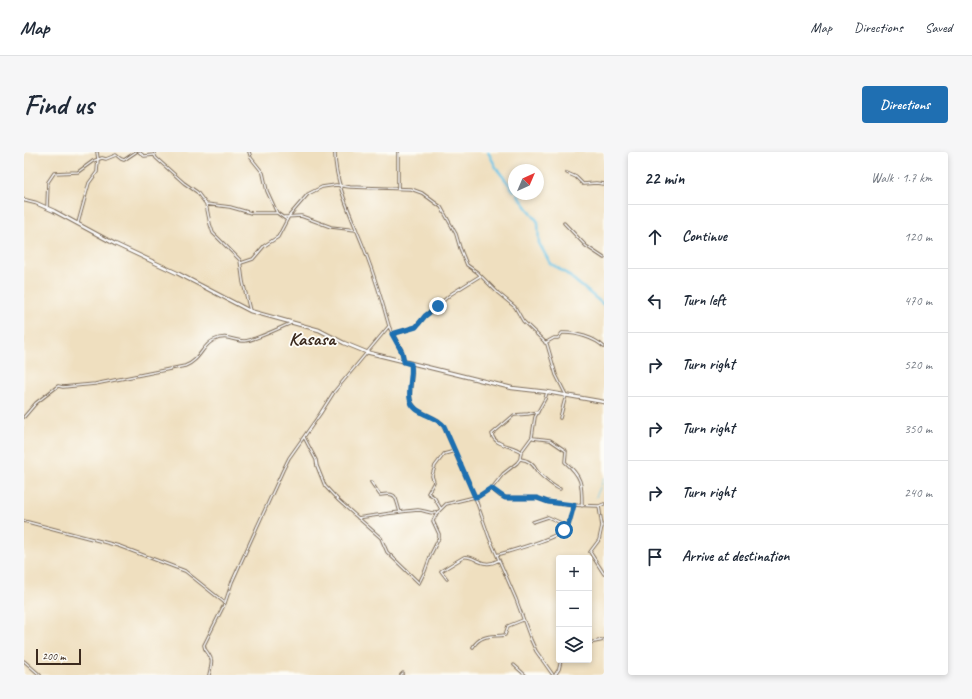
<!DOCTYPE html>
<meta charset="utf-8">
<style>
:root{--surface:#fff;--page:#f6f6f7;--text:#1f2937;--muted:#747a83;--line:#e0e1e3;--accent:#1f6fb2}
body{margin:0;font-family:Caveat,sans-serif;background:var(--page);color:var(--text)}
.controls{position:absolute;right:12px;bottom:12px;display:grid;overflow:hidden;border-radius:4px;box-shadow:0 2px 6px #0003}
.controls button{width:36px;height:36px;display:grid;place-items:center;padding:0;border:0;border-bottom:1px solid var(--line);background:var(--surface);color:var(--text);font:20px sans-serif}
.compass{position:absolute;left:484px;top:12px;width:36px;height:36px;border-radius:50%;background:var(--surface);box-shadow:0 2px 6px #0003;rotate:44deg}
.scale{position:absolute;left:12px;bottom:10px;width:45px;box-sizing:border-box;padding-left:4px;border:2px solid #3b2a1e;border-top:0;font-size:11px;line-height:14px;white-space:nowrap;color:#3b2a1e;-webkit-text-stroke:3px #fdfcf7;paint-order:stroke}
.stop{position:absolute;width:12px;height:12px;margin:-9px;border:3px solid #1f6fb2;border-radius:50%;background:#fff}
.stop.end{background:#1f6fb2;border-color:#fff;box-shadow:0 1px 4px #0008}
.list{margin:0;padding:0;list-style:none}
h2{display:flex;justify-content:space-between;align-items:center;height:52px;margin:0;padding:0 16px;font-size:17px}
h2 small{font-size:13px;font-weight:400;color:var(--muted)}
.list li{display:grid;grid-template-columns:26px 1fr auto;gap:12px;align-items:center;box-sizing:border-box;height:64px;padding:0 16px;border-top:1px solid var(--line)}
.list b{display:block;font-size:15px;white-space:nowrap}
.list em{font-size:13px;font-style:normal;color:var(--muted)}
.icon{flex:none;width:22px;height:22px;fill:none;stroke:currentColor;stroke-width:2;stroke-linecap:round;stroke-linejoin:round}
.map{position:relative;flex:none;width:580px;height:523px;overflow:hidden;border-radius:4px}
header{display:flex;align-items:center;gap:24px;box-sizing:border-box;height:56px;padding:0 20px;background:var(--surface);border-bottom:1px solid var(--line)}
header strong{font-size:19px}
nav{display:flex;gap:22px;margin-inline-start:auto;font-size:14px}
.intro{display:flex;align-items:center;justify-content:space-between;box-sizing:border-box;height:96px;padding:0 24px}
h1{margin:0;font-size:28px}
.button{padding:10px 18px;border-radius:4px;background:var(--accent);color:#fff;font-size:14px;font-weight:700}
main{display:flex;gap:24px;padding:0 24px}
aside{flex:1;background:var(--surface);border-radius:4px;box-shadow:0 2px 6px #0003}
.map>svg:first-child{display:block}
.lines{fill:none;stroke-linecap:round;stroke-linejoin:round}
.stream{stroke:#6ac4e7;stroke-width:1}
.river{stroke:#6ac4e7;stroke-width:2.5}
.minor-casing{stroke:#7a6956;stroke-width:3.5}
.tertiary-casing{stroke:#7a6956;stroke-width:4.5}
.minor{stroke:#fff;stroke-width:1.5}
.tertiary{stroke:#fff;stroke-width:2.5}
.route{stroke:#1f6fb2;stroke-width:5}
.labels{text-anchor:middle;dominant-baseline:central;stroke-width:3.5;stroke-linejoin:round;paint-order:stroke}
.quarter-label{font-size:19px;font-weight:bold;fill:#3b2a1e;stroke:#fdfcf7}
</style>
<header>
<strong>Map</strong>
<nav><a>Map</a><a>Directions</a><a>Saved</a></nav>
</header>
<div class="intro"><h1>Find us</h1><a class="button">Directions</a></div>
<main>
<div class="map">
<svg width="580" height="523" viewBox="0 0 580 523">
<rect width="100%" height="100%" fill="#fdfcf7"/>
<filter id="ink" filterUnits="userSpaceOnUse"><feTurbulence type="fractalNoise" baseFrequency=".025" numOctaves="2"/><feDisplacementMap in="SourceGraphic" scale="8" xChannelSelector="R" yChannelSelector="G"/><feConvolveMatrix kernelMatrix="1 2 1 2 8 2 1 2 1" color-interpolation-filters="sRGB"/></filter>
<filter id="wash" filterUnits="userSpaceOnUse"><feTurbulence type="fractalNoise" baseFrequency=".012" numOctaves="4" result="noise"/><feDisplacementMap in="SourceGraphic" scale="16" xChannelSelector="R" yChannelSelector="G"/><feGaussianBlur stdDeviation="0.9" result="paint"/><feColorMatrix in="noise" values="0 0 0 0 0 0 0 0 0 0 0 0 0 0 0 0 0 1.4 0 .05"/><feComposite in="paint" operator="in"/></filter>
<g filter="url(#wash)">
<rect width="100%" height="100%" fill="#efdfbf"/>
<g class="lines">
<path class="stream" d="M572,345l8,-19"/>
<path class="river" d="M464,0l9,17 17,22
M493,42l21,28 1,21 11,20 17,11 37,31"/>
</g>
</g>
<g filter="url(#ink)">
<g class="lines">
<defs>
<path id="minor" d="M115,0l5,4 10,-1
M131,0v4l1,2 28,25 13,9 9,12 4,20 3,9 27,27 3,22 7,29
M225,0l2,6 12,15 4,18 10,22
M311,0c-1,31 19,70 30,99 9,24 17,49 24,75 4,12 15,23 15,36
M543,21l9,4 7,7 13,-1 8,1
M374,37v-37
M182,52l24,3 21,6h26l10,7
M23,55l1,-25 6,-9 24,-1 15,-11 9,-3 4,1 10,-4 5,4 3,1 12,-8
M260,65l17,-1 30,11 25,3
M54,71l11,-40 8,-11 1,-13 -1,-7
M540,71l22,23 18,12
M217,111l12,-4 11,-13 14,-9 11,-21 19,-22 14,-7 14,-2 14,2 61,2 11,4 19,14 15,27 4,14 7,17 10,7 21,21 17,14 8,14 24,23 9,31 10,20 -6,23
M368,182l24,-7 9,-11 9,-7 17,-15 29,-18
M521,191l9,-5h4l4,-5c13,-1 33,5 42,14
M387,212l1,9 -2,22 1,7 6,8 21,10 7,9 30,68 14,40 27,62 15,41 5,11 17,24
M0,265l12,-14 22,-17 5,1 32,-3 90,-18c16,-6 17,-21 29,-26 13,-6 19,1 30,1 9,0 38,-14 47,-18
M280,285l12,23 1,6 8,20 14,15 42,37 6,14 32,31 6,-12 6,-17 8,-16v-4l-6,-13 4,-8 9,-9 33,-8 13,-8 11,-14 14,-11 3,-4 1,-7 11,-15 3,-20 10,-18 2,-7
M509,286l17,2 16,11 -1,11c17,15 17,21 17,44
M497,300c-8,-7 -27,-6 -29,-18l22,-19 14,-1 10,-2
M496,307c9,1 13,5 17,12 4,5 18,17 23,18
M347,330l9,13c18,-3 15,2 20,17
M467,336l9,8 7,2h30l11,4 20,3 31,1 5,-2
M575,354l3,20 -3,14 -9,12 14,22
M417,357l-7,-12 -6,-4 6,-11 -2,-6 3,-10 9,-12 11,-3
M334,366c20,-3 39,-6 60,-8 6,0 12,4 19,3
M0,369l95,25 66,25 40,32
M509,370l15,-5 20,9
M473,403c13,-4 64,-17 71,-29 3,-6 4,-14 6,-21
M423,427l-6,-8 23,-14c11,-2 18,13 35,3
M565,491l15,-3
M449,495c8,-13 19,-10 32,-12l3,-9 15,-6
M0,509l16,14
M490,513l11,10
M185,523c3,-14 5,-14 -4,-26l-1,-4 21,-42 7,-21 51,-112 6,-12 31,-44 14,-22 55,-66
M377,523l2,-2
M531,523l4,-6 2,-9"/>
<path id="tertiary" d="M0,48l12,3 18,8 61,33 62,29 73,38 69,19 25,13 22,9 146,36 35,4 57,10"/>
</defs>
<use href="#minor" class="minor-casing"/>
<use href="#tertiary" class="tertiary-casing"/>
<use href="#minor" class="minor"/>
<use href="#tertiary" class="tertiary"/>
</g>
</g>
<g class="lines" filter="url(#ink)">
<path class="route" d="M414,154l-13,10 -9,11 -24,7 10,18 2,10 7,2c2,11 -3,23 -1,35 2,15 25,16 34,27l31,71 4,-1 12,-8 14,10h32l11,4 26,3 -6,21 -4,4"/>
</g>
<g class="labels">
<g class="quarter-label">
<text x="288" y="187">Kasasa</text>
</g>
</g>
</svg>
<div class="controls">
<button>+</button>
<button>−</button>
<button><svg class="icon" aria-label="layers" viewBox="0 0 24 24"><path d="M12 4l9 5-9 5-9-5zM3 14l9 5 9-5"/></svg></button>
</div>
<svg class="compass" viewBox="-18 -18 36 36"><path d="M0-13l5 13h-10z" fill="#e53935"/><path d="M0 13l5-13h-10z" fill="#747a83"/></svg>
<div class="scale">200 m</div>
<div class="stop" style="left:540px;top:378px"></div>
<div class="stop end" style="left:414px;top:154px"></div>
</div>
<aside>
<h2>22 min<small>Walk · 1.7 km</small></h2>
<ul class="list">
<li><svg class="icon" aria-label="ahead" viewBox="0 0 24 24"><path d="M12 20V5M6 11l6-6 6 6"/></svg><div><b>Continue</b></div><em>120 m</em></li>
<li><svg class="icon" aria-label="left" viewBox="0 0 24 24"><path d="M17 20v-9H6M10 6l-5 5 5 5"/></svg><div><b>Turn left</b></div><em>470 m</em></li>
<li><svg class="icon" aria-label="right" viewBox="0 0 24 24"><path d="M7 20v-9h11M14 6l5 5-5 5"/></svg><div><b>Turn right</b></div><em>520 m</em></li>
<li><svg class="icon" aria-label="right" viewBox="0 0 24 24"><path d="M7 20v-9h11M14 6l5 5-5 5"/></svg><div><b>Turn right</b></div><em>350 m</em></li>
<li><svg class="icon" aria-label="right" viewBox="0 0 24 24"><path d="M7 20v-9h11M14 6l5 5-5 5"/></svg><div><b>Turn right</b></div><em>240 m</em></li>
<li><svg class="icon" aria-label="arrive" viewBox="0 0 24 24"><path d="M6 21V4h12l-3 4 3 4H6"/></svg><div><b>Arrive at destination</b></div></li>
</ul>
</aside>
</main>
